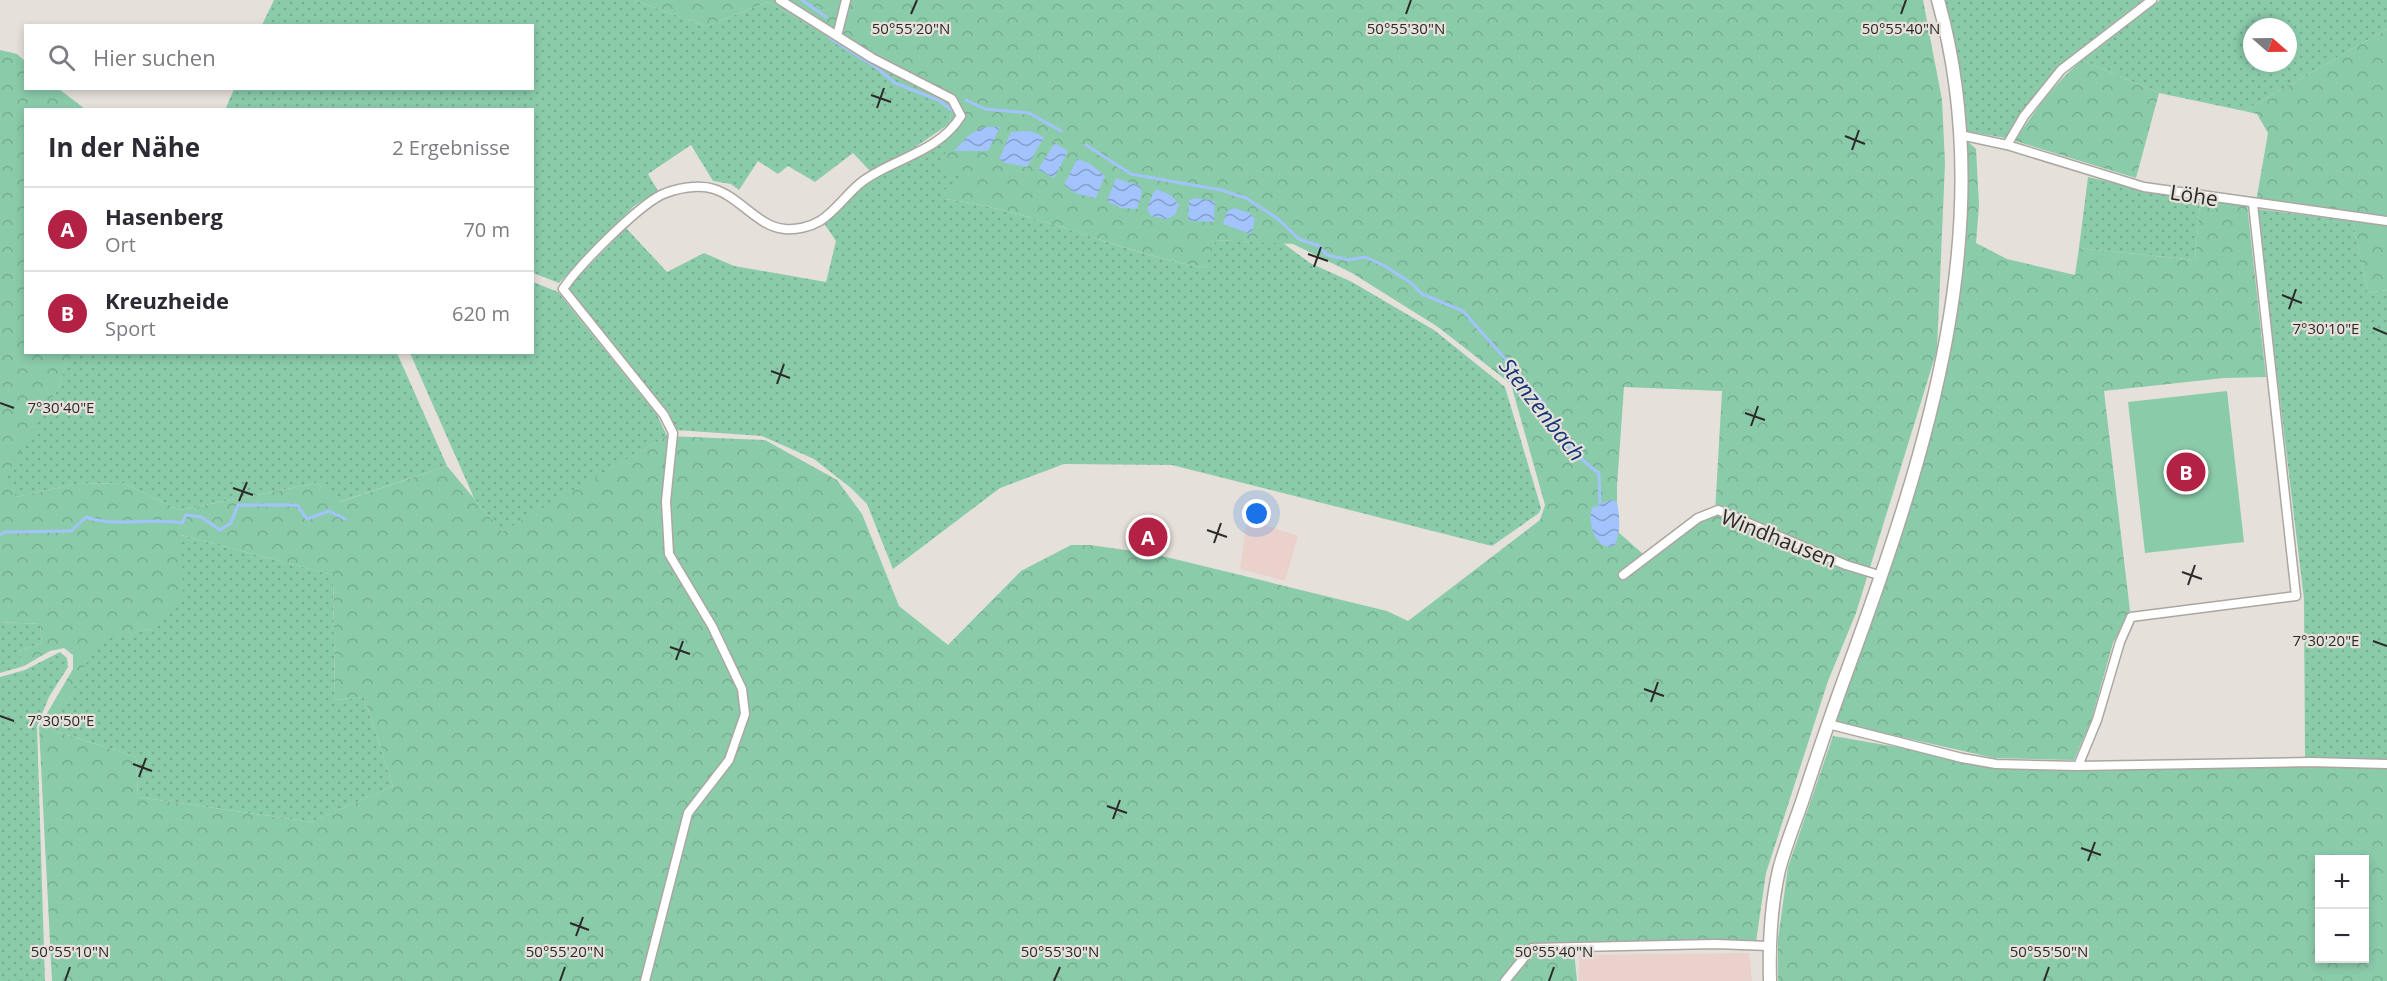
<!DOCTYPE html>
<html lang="de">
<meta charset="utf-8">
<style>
:root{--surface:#fff;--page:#f7f7f7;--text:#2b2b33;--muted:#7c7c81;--line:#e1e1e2;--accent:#b32145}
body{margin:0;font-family:"Open Sans",sans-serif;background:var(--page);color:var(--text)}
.controls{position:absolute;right:18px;bottom:18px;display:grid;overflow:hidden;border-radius:0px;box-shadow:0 3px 9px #0003}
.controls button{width:54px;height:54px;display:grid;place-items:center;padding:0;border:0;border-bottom:2px solid var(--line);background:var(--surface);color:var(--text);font:30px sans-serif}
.compass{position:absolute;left:2243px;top:18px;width:54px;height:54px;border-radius:50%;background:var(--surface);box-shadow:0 3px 9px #0003;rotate:110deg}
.you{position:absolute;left:1257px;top:514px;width:21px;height:21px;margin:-15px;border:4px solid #fff;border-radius:50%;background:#1a73e8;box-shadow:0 0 0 9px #1a73e833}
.badge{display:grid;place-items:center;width:39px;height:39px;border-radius:50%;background:var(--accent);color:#fff;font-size:20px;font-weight:700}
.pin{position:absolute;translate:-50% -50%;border:3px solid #fff;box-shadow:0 2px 6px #0006}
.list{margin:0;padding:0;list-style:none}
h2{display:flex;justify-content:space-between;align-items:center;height:78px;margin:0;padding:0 24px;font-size:26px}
h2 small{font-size:20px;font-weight:400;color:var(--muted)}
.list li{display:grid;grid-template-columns:39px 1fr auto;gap:18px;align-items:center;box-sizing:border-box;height:84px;padding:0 24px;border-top:2px solid var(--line)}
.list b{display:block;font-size:22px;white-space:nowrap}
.list p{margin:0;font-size:20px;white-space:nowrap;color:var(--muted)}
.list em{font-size:20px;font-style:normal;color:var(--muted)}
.icon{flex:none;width:33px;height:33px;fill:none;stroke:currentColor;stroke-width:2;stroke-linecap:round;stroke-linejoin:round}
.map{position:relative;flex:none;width:2387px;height:981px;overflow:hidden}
.search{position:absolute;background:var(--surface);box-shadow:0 3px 9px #0003;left:24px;top:24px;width:510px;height:66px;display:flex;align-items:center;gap:15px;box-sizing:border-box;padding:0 21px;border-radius:0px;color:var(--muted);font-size:22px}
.panel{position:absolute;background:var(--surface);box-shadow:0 3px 9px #0003;left:24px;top:108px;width:510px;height:246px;border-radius:0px}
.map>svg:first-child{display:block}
.industrial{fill:#ead1cb}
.grass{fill:url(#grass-dots);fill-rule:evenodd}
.forest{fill:url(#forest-crowns);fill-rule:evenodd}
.park{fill:#8acbaa}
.water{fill:url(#water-waves)}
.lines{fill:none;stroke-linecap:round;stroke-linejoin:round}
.stream{stroke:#a2c3fb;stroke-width:3}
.minor-casing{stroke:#aba6a0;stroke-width:11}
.secondary-casing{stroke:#aba6a0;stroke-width:15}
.minor{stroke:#fff;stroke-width:8}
.secondary{stroke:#fff;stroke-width:12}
.ticks{fill:none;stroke:#2c2a28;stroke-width:2}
.labels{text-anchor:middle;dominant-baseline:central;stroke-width:4.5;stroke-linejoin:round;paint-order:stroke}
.street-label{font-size:21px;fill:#2c2a28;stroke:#e6e0da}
.water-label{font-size:22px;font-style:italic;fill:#113575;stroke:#e6e0da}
.ticks-label{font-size:15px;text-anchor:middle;fill:#2c2a28;stroke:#e6e0da;stroke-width:4.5;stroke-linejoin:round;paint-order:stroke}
</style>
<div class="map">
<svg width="2387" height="981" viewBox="0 0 2387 981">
<defs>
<pattern id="grass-dots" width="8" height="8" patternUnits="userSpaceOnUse" patternTransform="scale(1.5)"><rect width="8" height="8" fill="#8acbaa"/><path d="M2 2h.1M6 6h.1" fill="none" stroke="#77ae92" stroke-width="1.8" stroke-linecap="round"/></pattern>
<pattern id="forest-crowns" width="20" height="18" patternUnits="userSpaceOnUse" patternTransform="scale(1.5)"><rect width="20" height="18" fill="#8acbaa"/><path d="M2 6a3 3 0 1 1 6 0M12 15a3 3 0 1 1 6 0" fill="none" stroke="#77ae92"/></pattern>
<pattern id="water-waves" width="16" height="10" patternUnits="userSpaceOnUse" patternTransform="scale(1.5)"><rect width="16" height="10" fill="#a2c3fb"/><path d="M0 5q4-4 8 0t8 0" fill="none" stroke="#849fcb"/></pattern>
</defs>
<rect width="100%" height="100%" fill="#e6e0da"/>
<path class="industrial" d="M1247,519l51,17 -13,45 -45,-12z
M1749,953l3,28h-173v-26z"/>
<path class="grass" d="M274,0h360l72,26 62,-24 184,104 -3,18 -38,26 -41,21 -17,-18 -38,29 -27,-16 -10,8 -20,-13 -19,29 -8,-6 -18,-3 -22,-36 -43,29 10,17 -24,15 -75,77 -26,-10 -1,-163h-307l9,-21 298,-1v-62l-270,-1z
M1943,0h200l-87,68 -51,70 -39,-7z
M2160,0h227v29l-143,82 -85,-18 -77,-33zM2252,27h36v36h-36z
M947,137l19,44 -21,18c89,11 171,53 260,69l10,-28 68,3 27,20 42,19 82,48 71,57 36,121 -2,5 -47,33 -320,-81 -108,-1 -64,24 -107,81 -26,-65 -16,-16 -37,-29 -52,-23 -86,-6 -109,-142 59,-60 41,44 37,-19 30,13 92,16 10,-41 -13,-19 43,-39z
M2088,177l112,25 -5,58 -116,-12z
M2257,209l96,12 15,72 19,-3v470l-82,-3 -1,-158z
M533,282l25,10 99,123 10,21 -165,97 -28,-35 -64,-145 122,-1z
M70,352l327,1 50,113 -108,36 -22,-19 -137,27 -57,-27 -48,1 -59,13 -12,-19 55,-92z
M181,535l152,40 2,125 29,-3 29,89 -81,36 -174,-25 -2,-40 -84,-27 46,-90 53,-11z
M0,622l40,2 2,19 -23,8 5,15 -24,7z
M60,652l7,6 1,9 -19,30 -12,29 8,255h-45v-304l25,-7z"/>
<path class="forest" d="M634,0h1289l19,100 3,63 -8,187 -81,263 -28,68 -62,192 -10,69 -182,9 3,30h-1525l-13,-254 34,-58v-14l-9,-7 -14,3 -26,15 -5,-15 23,-8 -2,-19 -40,-2v-572l17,4 8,7 1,27 33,1 26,20 -59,1v242l44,1 -11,33 -54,92 11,19 59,-13 48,-1 57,27 137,-27 23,19 107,-36 55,66 165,-96 98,4 72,40 25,34 37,92 49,39 73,-74 50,-26h19l64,9 233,57 21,10 132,-101 5,-15 -34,-121 -73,-57 -86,-54 -59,-29 -77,-4 -11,28c-88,-16 -171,-58 -260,-69l-5,-8 26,-10 -23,-14 9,-61 -184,-104 -62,24zM1624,387l98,4 -7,122 -72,41 -26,-23v-45zM181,535l152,40 2,125 29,-3 29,89 -81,36 -174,-25 -2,-40 -84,-27 46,-89 53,-12 32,-35z
M2387,29v261l-19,3 -17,-81 -95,-10 12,-69 -11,-19 -13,-3z
M2082,60l77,33 -23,85 -121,-37c19,-30 40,-58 67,-81z
M1963,137l13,12 3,56 -3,38 31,16 68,16 4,-27 116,12 5,-58 47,2 19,173 -42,1 -120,13 26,220 -17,32 -22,78 -17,39 -80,-2 -159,-36c59,-168 126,-337 132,-517 1,-22 -3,-45 -4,-68z
M1833,736l163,28 391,2v215h-609v-42l10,-72zM2320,860h44v98h-44z"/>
<path class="park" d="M2227,391l17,151 -99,11 -17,-151z"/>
<path class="water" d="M984,127h16l-12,24h-34l15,-16z
M1031,131l13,6 -17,30 -22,-4 -6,-4 12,-27z
M1055,143l13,8 -14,27 -16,-9z
M1077,159l12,4 16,13 -9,22 -19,-4 -13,-9z
M1116,178l24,8 2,7 -5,16 -16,-1 -14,-7z
M1157,189l15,7 7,9 -4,10 -9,4 -15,-3 -4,-7 6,-16z
M1196,198l19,3 -1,21 -24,-1 -2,-3 1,-18z
M1234,208l16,5 5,7 -4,14 -28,-10 4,-13z
M1610,500l7,2c3,14 4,32 -3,44 -19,6 -27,-25 -22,-38z"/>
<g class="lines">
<path class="stream" d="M802,0l24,17
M830,38l47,30 18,15 43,17 15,11
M966,100l19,9 44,4 32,18
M1086,145l45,29 90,16 25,8 32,21 21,20 20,7 8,9 22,5 16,-3 20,9 26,17 11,11 41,17 81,92c1,6 0,14 4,19 11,16 35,40 51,51l1,30
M0,535l5,-3 66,-1 15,-14c30,11 65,0 96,6l4,-8 15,2 19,13 11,-7 7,-18h59l10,14 22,-8 16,8"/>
<defs>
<path id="minor" d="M837,36l9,-36
M1960,135l47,10 137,42 243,34
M2007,145l17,-29 37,-46 91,-70
M1623,575l75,-57 20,-8 128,55 36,11
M1828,724l134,34 34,6 82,2 19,-46 23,-78 11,-25 165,-21 -43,-392
M2078,766l233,-4 76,2
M645,981l43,-168 41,-53 16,-46 -3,-25 -30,-63 -43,-72 -3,-53 7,-68 -9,-18 -101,-126c16,-24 73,-81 98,-94 15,-7 38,-11 53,-6 26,8 44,38 71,40 11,1 25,-2 35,-8 16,-10 28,-29 43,-40 32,-23 76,-29 98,-65l-9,-17 -80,-41 -92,-58
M1505,981l27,-33 183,-4 54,2"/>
<path id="secondary" d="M1770,981c-1,-36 1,-76 9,-111 6,-23 15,-45 23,-68 15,-46 31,-93 48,-139 77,-210 151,-439 88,-663"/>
</defs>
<use href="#minor" class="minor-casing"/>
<use href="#secondary" class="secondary-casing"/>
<use href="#minor" class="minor"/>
<use href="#secondary" class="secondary"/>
</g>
<path class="ticks" d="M911,14l6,-14M1406,14l5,-14M1901,14l5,-14M871,95l20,7M877,108l7,-20M1845,136l20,8M1852,150l7,-20M1308,254l20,7M1314,267l7,-20M2282,295l20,8M2289,309l7,-20M2373,328l14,6M771,371l19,7M777,384l7,-20M0,403l14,5M1745,413l20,7M1751,426l7,-20M233,488l20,7M239,501l8,-19M1207,530l20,7M1214,543l7,-20M2182,572l20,7M2188,585l7,-20M2373,641l14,5M670,647l20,7M676,660l7,-19M1644,689l20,7M1651,702l7,-20M0,716l14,5M133,764l19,7M139,777l7,-19M1107,806l20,7M1113,819l7,-19M2081,848l20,7M2088,861l7,-19M570,923l19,7M576,936l7,-19M65,981l5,-14M560,981l5,-14M1054,981l6,-14M1549,981l5,-14M2044,981l5,-14"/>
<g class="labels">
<g class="street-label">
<text transform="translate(2194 195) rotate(9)">Löhe</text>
<text transform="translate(1779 538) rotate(22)">Windhausen</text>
</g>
<g class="water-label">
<text transform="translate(1543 409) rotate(52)">Stenzenbach</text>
</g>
</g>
<g class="ticks-label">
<text x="911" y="34">50°55'20"N</text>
<text x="1406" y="34">50°55'30"N</text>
<text x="1901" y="34">50°55'40"N</text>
<text x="2326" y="334">7°30'10"E</text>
<text x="61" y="413">7°30'40"E</text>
<text x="2326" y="646">7°30'20"E</text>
<text x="61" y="726">7°30'50"E</text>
<text x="70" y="957">50°55'10"N</text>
<text x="565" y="957">50°55'20"N</text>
<text x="1060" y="957">50°55'30"N</text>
<text x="1554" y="957">50°55'40"N</text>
<text x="2049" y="957">50°55'50"N</text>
</g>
</svg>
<div class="controls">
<button>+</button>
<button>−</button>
</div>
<svg class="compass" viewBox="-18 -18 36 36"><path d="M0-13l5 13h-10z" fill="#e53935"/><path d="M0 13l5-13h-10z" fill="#7c7c81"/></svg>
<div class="you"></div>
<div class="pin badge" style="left:1148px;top:537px">A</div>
<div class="pin badge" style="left:2186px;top:472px">B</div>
<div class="search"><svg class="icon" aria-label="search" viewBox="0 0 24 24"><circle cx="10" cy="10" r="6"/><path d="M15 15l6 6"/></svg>Hier suchen</div>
<section class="panel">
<h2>In der Nähe<small>2 Ergebnisse</small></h2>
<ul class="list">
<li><span class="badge">A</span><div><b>Hasenberg</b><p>Ort</p></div><em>70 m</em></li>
<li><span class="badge">B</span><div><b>Kreuzheide</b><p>Sport</p></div><em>620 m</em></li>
</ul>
</section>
</div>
